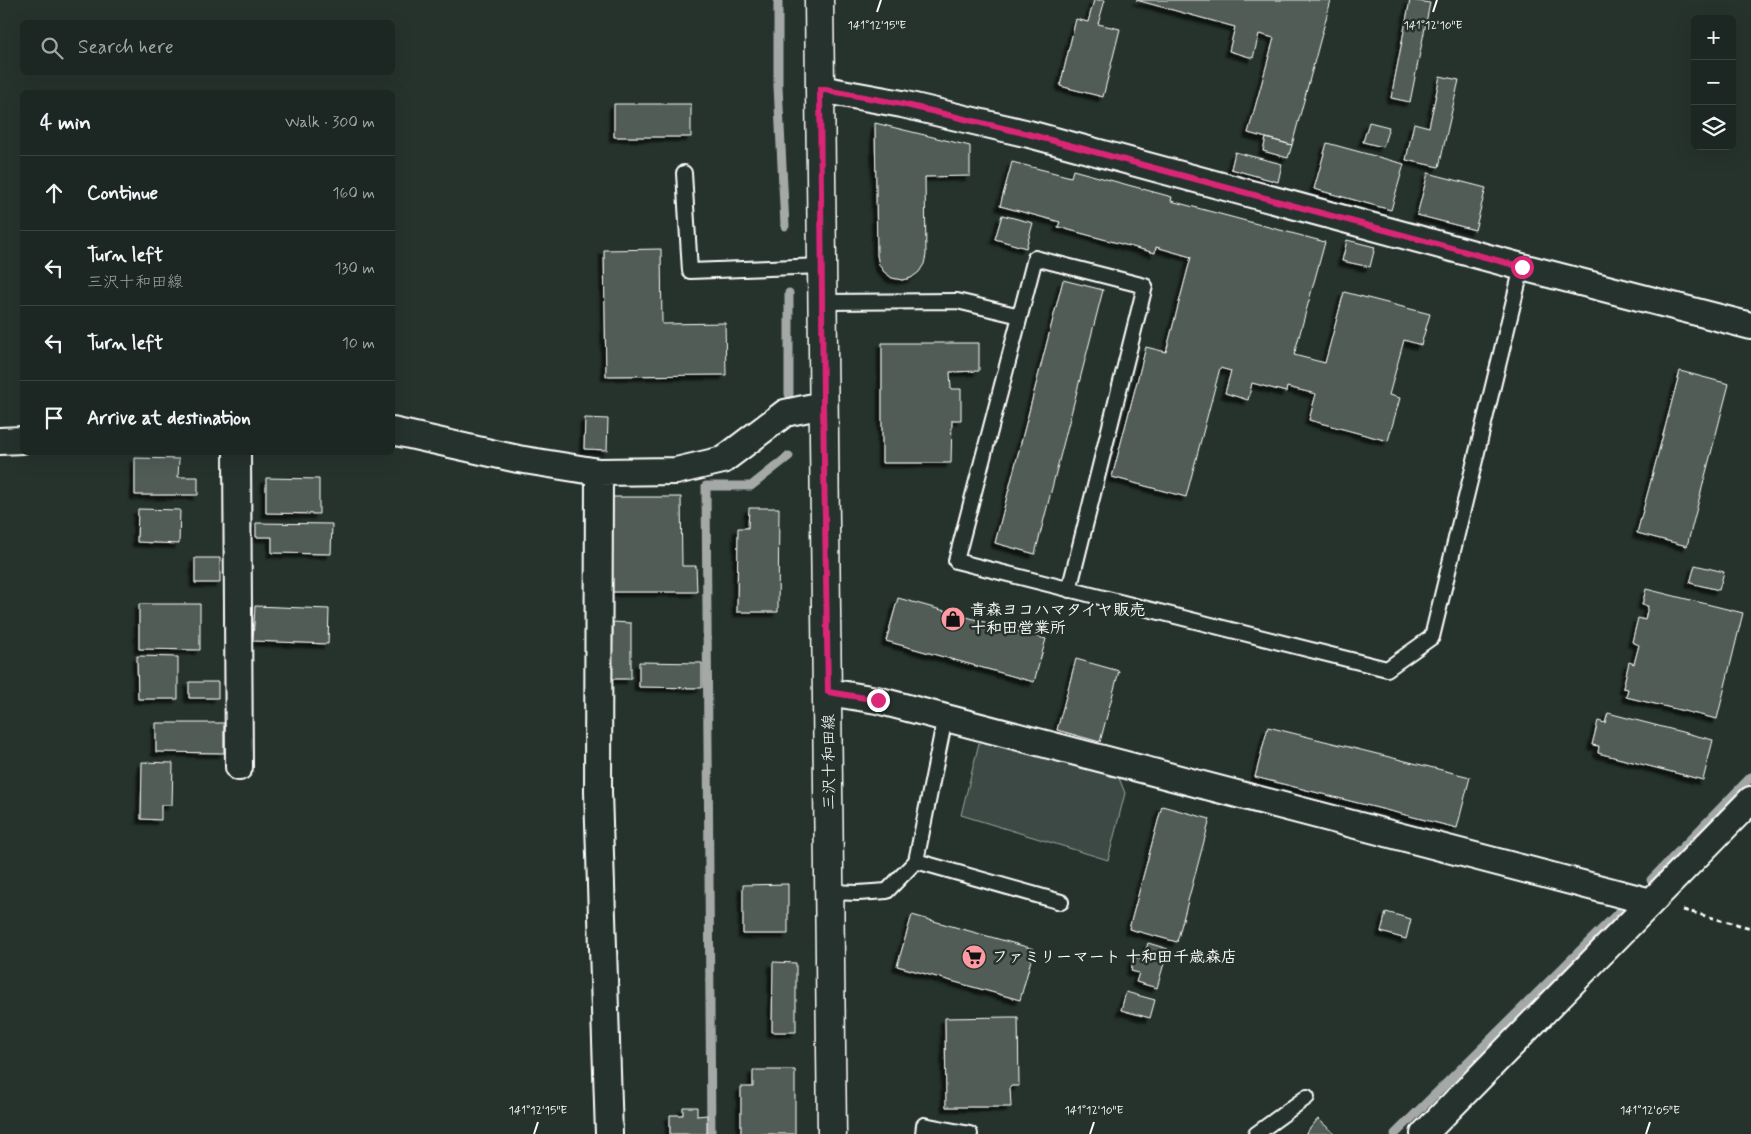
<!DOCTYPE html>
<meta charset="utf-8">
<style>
:root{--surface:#1c2622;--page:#29322f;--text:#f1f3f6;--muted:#a0a5a5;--line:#3a4340}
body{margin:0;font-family:Mynerve,"Klee One",sans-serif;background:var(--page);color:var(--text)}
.controls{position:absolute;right:15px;top:15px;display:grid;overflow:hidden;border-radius:8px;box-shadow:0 5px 20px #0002}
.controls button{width:45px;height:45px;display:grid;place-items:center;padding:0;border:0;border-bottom:1px solid var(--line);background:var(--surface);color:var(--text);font:25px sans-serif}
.stop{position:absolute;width:15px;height:15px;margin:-11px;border:4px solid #db2777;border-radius:50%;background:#fff}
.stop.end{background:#db2777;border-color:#fff;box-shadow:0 1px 5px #0008}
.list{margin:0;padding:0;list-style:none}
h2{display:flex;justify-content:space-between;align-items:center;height:65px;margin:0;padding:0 20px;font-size:21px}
h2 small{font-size:16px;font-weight:400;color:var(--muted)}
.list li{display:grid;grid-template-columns:32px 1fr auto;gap:15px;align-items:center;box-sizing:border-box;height:75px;padding:0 20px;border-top:1px solid var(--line)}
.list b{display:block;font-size:19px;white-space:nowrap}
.list p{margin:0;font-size:16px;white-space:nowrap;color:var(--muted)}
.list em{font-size:16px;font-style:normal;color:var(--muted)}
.icon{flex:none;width:28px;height:28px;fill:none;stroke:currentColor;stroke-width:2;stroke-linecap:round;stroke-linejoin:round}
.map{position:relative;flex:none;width:1751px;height:1134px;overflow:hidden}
.search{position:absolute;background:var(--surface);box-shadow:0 5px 20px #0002;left:20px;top:20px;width:375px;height:55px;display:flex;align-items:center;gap:12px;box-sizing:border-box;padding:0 18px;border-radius:8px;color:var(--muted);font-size:19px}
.panel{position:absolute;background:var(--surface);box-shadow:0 5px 20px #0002;left:20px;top:90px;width:375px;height:365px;border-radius:8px}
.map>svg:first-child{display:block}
.green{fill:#3e4944;stroke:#9ea4a2}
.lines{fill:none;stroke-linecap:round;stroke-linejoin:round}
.stream{stroke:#a4a9a7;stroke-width:9}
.building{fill:#515c57;stroke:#fff;filter:url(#shadow)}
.service-casing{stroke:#fff;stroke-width:18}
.minor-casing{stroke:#fff;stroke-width:30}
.primary-casing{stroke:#fff;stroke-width:31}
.path{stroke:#fff;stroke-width:3;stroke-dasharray:5 4;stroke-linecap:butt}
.service{stroke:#26332d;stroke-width:14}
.minor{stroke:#26332d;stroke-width:26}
.primary{stroke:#26332d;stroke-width:28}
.route{stroke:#db2777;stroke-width:6}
.ticks{fill:none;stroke:#fff;stroke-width:2}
.labels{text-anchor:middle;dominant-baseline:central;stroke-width:5;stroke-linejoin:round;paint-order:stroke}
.poi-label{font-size:16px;font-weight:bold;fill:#fff;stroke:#26332d;text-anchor:start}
.street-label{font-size:16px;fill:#fff;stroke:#26332d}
.ticks-label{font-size:12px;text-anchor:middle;fill:#fff;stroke:#26332d;stroke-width:5;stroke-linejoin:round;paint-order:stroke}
</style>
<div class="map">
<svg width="1751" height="1134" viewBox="0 0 1751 1134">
<defs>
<filter id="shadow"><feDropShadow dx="-4.5" dy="4.5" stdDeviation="1" flood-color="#0009"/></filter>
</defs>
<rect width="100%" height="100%" fill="#26332d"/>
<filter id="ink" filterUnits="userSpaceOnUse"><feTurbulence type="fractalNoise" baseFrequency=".02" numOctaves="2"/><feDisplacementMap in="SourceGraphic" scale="10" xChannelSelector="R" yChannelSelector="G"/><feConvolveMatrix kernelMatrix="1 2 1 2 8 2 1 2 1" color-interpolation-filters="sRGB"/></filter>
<g filter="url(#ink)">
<path class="green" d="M980,739l139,39 6,15 -17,67 -147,-45z"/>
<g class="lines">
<path class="stream" d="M778,0v86l7,140
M789,293v101
M1651,880l100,-103
M711,1134l-5,-648h45l38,-30
M1395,1134l223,-221"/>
</g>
<path class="building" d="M1094,0h11l-7,24 22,5 -17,68 -43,-11 16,-67 12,3z
M1136,0h195l-39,145 -44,-12 26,-95 -15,-4 -6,24 -24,-7 6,-24z
M1410,0l20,3 -20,99 -19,-4z
M1440,76l19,4 -20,87 -33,-7 8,-37 15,4z
M614,104h77v33h-77z
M1369,122l20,5 -6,20 -20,-5z
M875,123l95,23v30l-45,1 1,78 -2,9 -5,8 -8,6 -9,2 -10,-2 -8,-6 -5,-7 -2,-10z
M1266,138l26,7 -4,13 -25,-7z
M1327,143l77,21 -13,46 -77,-21z
M1235,152l47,12 -4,18 -47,-13z
M1012,162l59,15 2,-7 99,27 -1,4 154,41 -31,113 31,8 19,-71 86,22 -9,31 -17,-5 -15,55 11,3 -12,43 -79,-21 7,-26 -29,-7 -1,5 -34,-9 -4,17 -23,-7 6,-22 -11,-3 -34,129 -74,-20 34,-130 20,5 25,-95 -35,-10 -1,6 -97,-26 2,-5 -60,-16z
M1428,173l58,15 -11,42 -58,-15z
M1002,215l31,8 -7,25 -31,-9z
M1347,240l28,7 -5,20 -28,-6z
M661,249l1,75 63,-1 1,52 -120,1 -2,-126z
M1063,280l40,10 -68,264 -40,-11z
M882,343h97v28l-29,1 1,17h10v31h-9l-1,43h-69z
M1680,371l49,13 -42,162 -50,-13z
M585,418l23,1 -1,31 -23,-1z
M135,458l44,1 -1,18h20v18h-63z
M266,478l53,1v35l-53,-1z
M610,497h71l1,69h14l1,26h-86z
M749,508h30l-1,104h-41l1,-84h10z
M138,509l42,1 -1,34 -42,-2z
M256,523l76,1 -1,30 -59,-1v-16h-16z
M195,558h25v25h-25z
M1695,565l29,7 -5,18 -29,-7z
M1646,589l97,24 -26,106 -91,-22 2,-8 -5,-1 6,-26 5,2 5,-19 -7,-3 6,-24 7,2 3,-14 -6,-1z
M898,598l148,41 -12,43 -148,-41z
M139,604h61v46l-61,-1z
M255,606l74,3 -1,35 -75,-3z
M613,622l18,1v56h-19z
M137,656l41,1v42h-40z
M1076,659l43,12 -19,71 -43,-12z
M639,662l63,1v25l-63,-1z
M189,682h29v16h-29z
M1608,713l105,27 -10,40 -105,-27 1,-7 -7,-1 6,-24 7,2z
M156,723h68v30l-68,-1z
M1268,727l202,50 -13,51 -202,-51z
M142,762l31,1 -1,42h-11v15l-20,-1z
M1162,806l48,13 -33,123 -48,-13z
M788,884v50h-45v-49z
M1386,912l25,7 -5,20 -25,-7z
M912,915l122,34 -14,51 -123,-34z
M1148,943l20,6 -11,39 -21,-6 3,-9 -8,-2 3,-14 9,3z
M773,962l23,1v69h-24z
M1126,992l29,8 -5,18 -29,-8z
M1010,1017h8l1,69h-9l1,21h-65l-1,-89z
M753,1070h42v64h-54v-47h12z
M683,1107h14v9l10,-1v19h-37v-19h13z
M1318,1119l17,15h-30z"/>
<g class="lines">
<defs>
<path id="service" d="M684,173l6,98 132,-5
M822,302l135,-1 63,15 -64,245 431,108 45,-32 90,-370
M1020,316l15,-58 110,28 -76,304
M945,718l-29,143 145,41
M830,892l28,1 29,-2 29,-30
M923,1134l1,-9 46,9
M1256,1134l51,-37"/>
<path id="minor" d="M820,89l82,15 127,30 493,133 229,59
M392,431l126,28 81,13 77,-1 47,-11 62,-47 38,-8
M0,441l22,-1
M237,452l2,315
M599,472l-1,320 11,342
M828,692l49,8 774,202
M1424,1134l327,-334"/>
<path id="primary" d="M819,0l13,1134"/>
</defs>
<use href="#service" class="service-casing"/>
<use href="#minor" class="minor-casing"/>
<use href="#primary" class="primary-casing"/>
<path class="path" d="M1683,910l68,18"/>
<use href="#service" class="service"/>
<use href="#minor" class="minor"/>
<use href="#primary" class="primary"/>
</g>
</g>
<g class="lines" filter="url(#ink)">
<path class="route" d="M878,700l-50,-8 -5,-287 -3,-316 82,15 126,30 494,133"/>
</g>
<path class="ticks" d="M877,12l4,-12M1433,12l4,-12M534,1134l4,-12M1090,1134l4,-12M1646,1134l4,-12"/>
<defs>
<symbol id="shop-disc" viewBox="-11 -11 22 22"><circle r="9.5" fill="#ff9aa2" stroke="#26332d"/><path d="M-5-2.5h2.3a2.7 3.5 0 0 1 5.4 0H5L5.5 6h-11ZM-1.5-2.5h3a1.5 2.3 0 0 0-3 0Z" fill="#111"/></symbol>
<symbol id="supermarket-disc" viewBox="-11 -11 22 22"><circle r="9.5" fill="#ff9aa2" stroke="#26332d"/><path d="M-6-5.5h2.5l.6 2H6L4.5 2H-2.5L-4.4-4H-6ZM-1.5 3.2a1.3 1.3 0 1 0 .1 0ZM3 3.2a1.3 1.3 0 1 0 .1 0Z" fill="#111"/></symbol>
</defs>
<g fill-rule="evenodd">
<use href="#shop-disc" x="939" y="605" width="28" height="28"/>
<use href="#supermarket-disc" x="960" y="943" width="28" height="28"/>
</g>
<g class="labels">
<g class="poi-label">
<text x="970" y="610">青森ヨコハマタイヤ販売<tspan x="970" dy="18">十和田営業所</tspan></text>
<text x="992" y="957">ファミリーマート 十和田千歳森店</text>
</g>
<g class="street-label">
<text transform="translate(829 762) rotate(-90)">三沢十和田線</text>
</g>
</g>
<g class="ticks-label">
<text x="877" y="29">141°12'15"E</text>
<text x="1433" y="29">141°12'10"E</text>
<text x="538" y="1114">141°12'15"E</text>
<text x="1094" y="1114">141°12'10"E</text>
<text x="1650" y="1114">141°12'05"E</text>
</g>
</svg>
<div class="controls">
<button>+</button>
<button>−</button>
<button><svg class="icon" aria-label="layers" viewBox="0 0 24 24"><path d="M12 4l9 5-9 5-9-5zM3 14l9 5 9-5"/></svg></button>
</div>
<div class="stop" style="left:1522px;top:267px"></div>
<div class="stop end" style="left:878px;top:700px"></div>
<div class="search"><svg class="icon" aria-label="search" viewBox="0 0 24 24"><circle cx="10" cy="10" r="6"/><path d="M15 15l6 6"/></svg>Search here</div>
<section class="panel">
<h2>4 min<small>Walk · 300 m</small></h2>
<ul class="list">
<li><svg class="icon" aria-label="ahead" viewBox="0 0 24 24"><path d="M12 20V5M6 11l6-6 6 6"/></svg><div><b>Continue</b></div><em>160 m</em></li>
<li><svg class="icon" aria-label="left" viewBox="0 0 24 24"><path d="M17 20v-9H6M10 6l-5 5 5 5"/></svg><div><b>Turn left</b><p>三沢十和田線</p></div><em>130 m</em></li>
<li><svg class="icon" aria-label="left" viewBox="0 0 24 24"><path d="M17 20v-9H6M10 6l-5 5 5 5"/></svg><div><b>Turn left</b></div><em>10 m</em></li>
<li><svg class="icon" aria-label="arrive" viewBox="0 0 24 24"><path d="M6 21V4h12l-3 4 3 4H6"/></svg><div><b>Arrive at destination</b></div></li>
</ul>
</section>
</div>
